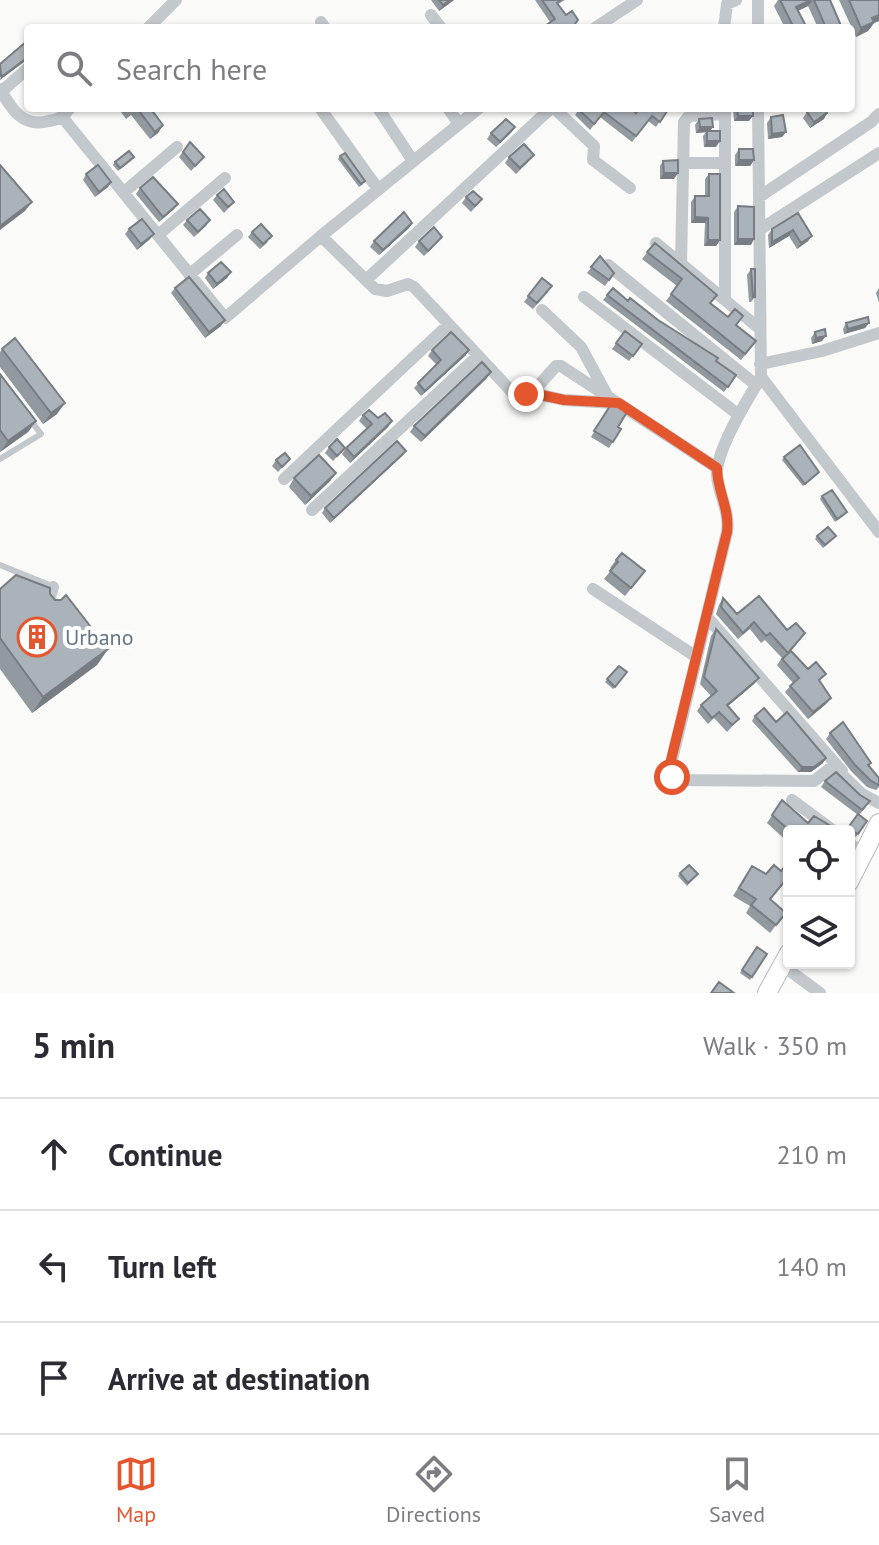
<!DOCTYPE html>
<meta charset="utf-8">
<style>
:root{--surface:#fff;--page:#f7f7f7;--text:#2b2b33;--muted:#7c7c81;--line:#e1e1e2;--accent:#e4572e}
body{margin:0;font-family:"PT Sans",sans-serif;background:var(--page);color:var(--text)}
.controls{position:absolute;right:24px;bottom:24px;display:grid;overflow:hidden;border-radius:8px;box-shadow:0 2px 6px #0004}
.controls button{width:72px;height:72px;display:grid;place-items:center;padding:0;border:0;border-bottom:2px solid var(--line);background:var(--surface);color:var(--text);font:40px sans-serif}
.stop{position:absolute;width:24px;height:24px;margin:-18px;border:6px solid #e4572e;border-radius:50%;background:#fff}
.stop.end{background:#e4572e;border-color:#fff;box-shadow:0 2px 8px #0008}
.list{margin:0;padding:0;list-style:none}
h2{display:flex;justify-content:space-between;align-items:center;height:104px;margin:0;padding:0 32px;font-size:34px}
h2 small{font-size:26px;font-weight:400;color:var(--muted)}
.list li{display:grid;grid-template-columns:52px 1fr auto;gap:24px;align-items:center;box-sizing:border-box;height:112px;padding:0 32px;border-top:2px solid var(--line)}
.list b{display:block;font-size:30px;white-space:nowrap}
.list em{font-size:26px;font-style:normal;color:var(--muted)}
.icon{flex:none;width:44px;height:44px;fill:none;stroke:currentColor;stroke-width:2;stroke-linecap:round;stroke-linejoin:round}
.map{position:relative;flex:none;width:879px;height:993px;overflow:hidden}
.search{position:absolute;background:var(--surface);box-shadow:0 2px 6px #0004;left:24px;right:24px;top:24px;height:88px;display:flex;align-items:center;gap:20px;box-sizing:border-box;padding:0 28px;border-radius:8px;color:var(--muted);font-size:30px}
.sheet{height:440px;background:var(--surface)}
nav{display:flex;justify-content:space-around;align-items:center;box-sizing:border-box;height:112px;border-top:2px solid var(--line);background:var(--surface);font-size:22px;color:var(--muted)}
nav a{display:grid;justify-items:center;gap:4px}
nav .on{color:var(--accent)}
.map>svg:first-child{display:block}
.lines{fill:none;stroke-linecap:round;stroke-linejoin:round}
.primary-casing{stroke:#b5babe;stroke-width:20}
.service{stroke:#c3c8cc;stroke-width:6}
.minor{stroke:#c3c8cc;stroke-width:12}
.primary{stroke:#fff;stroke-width:18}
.wall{fill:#929a9f}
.shaded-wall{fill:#777d82}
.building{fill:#aab3b9;stroke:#777d82;stroke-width:2}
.route{stroke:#e4572e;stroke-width:10}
.labels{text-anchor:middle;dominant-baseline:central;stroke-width:8;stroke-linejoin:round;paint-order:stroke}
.poi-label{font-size:22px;fill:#657683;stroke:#fff;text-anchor:start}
</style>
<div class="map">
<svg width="879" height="993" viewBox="0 0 879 993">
<rect width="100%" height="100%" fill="#fafaf8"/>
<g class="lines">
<defs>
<path id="primary" d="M849,882l30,-59
M767,993l22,-40"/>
</defs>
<use href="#primary" class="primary-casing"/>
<path class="service" d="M0,459l41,-25 -12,-16
M0,565l52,21"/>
<path class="minor" d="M758,0v28
M431,15l10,13
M321,22l4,6
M148,28l28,-28
M595,28l42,-28
M724,28l3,-24 9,-4
M0,89c12,21 23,39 49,32 11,-2 14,-4 21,-13
M1,92l27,-24
M320,108l58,81
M378,108l35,53
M448,108l11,16
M554,108l40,38 -1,14 37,28
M758,108l3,269 118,155
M63,118l162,200 96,-82 54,53 12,2 21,-7 6,3 98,105 20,1 24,-27h5l156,102
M683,163h42
M124,192l53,-45
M759,197l112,-75 8,-8
M759,230l120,-77
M158,235l67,-57
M321,236l158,-128
M656,243l104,86
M681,264l3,-142 5,-6 36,-2
M608,265l148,120
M190,274l47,-39
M366,280l185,-172
M584,297l155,118
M725,300v-192
M542,310l39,37 26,48
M760,364l62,-13 57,-18
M761,377c-13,22 -46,74 -44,99 2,20 13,35 10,56l-58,240 9,8 136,1 19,-15 29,28 17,9
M532,393l32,7 51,3
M284,479l164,-154
M312,510l165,-153
M593,589l102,67
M47,607l6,-20
M707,617l135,154
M792,800l42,31
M849,843l15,12
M782,965l38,28"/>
<use href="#primary" class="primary"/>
</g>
<path class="wall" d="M431,0h23l-15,11z
M535,0h30l-7,4 8,11 12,5 -28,2z
M778,0h52l12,28h-24l-10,-22 -10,5 9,17h-22l-11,-22z
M839,0h40v21l-5,2 -6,8 -12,6z
M118,108h32l13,17 -5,8 -8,6 -19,-24 -5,4z
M580,108l56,5 33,-5 -13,19 -8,-6 -16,21 -32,-25 -10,13 -15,-15z
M733,108h20l-4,13h-15z
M807,112l17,7 -14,9 -7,-10z
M771,117l15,15 -4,5 -14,2 -1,-16z
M699,119l11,12 6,16h-12l-1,-11 3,-4 -10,1 -1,-8z
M515,127l-4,6 -15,14 -9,-8 4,-6z
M190,142l14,15 -13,14 -12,-14z
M739,149l15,11 -4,6h-15v-11z
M534,155l-4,5 -14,14 -11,-11 4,-6z
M340,156l23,28 -4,3 -21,-28z
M132,160l-14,11 -5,-6 2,-3z
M663,161l11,18h-14v-13z
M86,174l25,8 -3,5 -13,10 -12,-17z
M709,174l11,66 -4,6h-12l1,-23h-14v-21l4,-6h10v-17z
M140,188l34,21 -15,13 -23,-28z
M217,195l17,7 -10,11 -11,-13z
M466,197l16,2 -11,13 -9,-9z
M738,206l13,39h-17v-33z
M798,213l14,23 -4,5 -11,8 -8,-13 -20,12 -1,-13 4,-6z
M187,220h23l-4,6 -12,11 -11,-12z
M409,228l-30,27 -9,-8 4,-6z
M129,229l21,10 -13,11 -12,-16z
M252,232l16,10 -8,7 -12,-12z
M442,237l-4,5 -14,14 -9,-9 4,-6z
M655,243l56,61 45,37 -15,19 -75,-59 11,-15 -35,-27z
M600,256l14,17 -9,13 -18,-13z
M751,269l4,28 -4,5h-2l-2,-27z
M231,272l-4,6 -14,11 -8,-11 3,-5z
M542,278l6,14 -15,17 -9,-7z
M175,288l46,38 -16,12 -34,-45z
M613,288l15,13 108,74 -12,17 -121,-92z
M879,288v15l-3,-10z
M846,323h23l-4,5 -21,6 -1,-5z
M625,331l17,13 -13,17 -17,-12z
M815,332l7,9 -10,3 -1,-6z
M2,349l55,65 -14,10 -43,-57v-15z
M432,350l34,5 -45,41 -7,-8 22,-24 -8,-8z
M0,374l36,47 -8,11 -28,20z
M487,378l-66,64 -11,-10 4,-6z
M610,406l8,21 3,2 -12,19 -18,-11z
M363,415l15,3 10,9 -38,36 -8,-9 4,-6 21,-19 -8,-8z
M329,447l16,1 -12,13 -8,-8z
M406,451l-4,5 -72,67 -8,-10 3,-5z
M784,457l35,15 -16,14 -21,-26z
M290,459l-12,13 -6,-6 4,-6z
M336,473l-6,8 -25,24 -16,-18 5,-9z
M822,496l23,19 -10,7 -15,-23z
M817,536h19l-13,12 -8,-9z
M616,560l29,11 -20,25 -21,-17 8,-10 -2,-1z
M0,589l50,5 58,55 -11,16 -65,48 -32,-44z
M723,598l14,16 50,16 18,3 -15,19 30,30 11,16 -5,6 -18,15 -23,-27 8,-9 -16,-18 5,-7 -17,-18 -4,3 -11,-14 -12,10 -22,-25 3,-9z
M716,629l43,49 -5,6 -26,22 11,13 -12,13 -13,-14 -6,6 -11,-13 4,-6 10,-9 -11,-12 11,-48z
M619,666l8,6 -14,17 -8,-7z
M755,716l21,6 47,41 -12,9h-13l-46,-51z
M830,733l41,30 -2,3 10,12v9l-3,3 -9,-3 -16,-16 -25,-32z
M825,781l41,26 -7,8 8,6 -11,16 -7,-4v-2h-4l13,-16 -37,-28z
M782,800l26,23 31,8h-50v12l-22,-20z
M789,861v19l-1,-1 -18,21 10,20 -10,13 -24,-20 4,-7 -17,-10 14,-23 19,1 15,-3z
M680,873l18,1 -11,12 -9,-10z
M757,947l10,7 -17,26 -10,-7z"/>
<path class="shaded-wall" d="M450,0h4l-15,11 4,-6z
M813,0l-5,6 -17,8 5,-7z
M879,15v6l-5,2 -6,8 -12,6 5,-9 11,-10z
M28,57v2l-28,21 1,-4z
M827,113l-3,6 -14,9 4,-6z
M738,116h15l-4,5h-15z
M163,125l-5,8 -8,6 5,-7z
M700,127h13l-4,5 -13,1z
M786,132l-4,5 -14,2 4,-5z
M707,141h13l-4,6h-12z
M739,160h15l-4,6h-15z
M664,173h14l-4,6h-14z
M111,182l-3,5 -13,10 4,-5z
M32,202l-7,9 -25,19v-4z
M178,204l-4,5 -15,13 4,-5z
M695,217l13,1 -3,5h-14z
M412,223l-3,5 -30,27 4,-5z
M793,230l-4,6 -20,12 3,-6z
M154,234l-4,5 -13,11 4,-6z
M812,236l-4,5 -11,8 4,-6z
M738,239h16l-3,6h-17z
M708,240h12l-4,6h-12z
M231,272l-4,6 -14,11 4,-5z
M225,320l-4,6 -16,12 4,-6z
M869,323l-4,5 -21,6 4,-5z
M826,336l-4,5 -10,3 4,-6z
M469,350l-3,5 -45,41 4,-5z
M491,372l-4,6 -66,64 4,-6z
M65,403l-8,11 -14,10 8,-11z
M36,421l-8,11 -28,20 8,-11z
M392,421l-4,6 -38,36 4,-6z
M406,451l-4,5 -72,67 4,-5z
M336,473l-6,8 -25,24 6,-9z
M108,649l-11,16 -65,48 11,-16z
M759,678l-5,6 -32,27 5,-6z
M831,698l-5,6 -18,15 5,-7z
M826,758l-3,5 -12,9h-13l4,-5z"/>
<path class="building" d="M439,0h11l-7,5z
M542,0h19l-4,3 9,12 6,-4 6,9 -6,8h-30l13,-9z
M780,0h31l-15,7 11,21h-13z
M814,0h16l12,28h-16z
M849,0h30v15l-7,3 2,4 -13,6z
M27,41l1,16 -24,18 -3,1 -1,-12z
M137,108h13l13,17 -8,7z
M580,108h50l6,5 4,-5h29l-9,14 -8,-6 -16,20 -32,-24 -10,12 -15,-14z
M737,108h16v8h-15z
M813,108h11l3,5 -13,9 -7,-10z
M783,115l3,17 -14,2 -1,-17z
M712,118l1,9h-13l-1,-8z
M506,119l9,8 -15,15 -9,-9z
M707,131h13v10h-13z
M190,142l14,15 -9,9 -12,-14z
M524,144l10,11 -14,13 -11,-11z
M739,149h14l1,11h-15z
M129,151l5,6 -14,11 -5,-6z
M345,153l20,28 -4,3 -21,-28z
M678,160v13h-14l-1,-12z
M0,165l32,37 -32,24z
M98,165l13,17 -12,10 -13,-18z
M709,174h11v66h-12v-22l-13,-1v-21h14z
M153,177l25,27 -15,13 -23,-29z
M224,189l10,13 -6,5 -11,-12z
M473,191l9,8 -7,7 -9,-9z
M738,206l16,1v32h-16z
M200,209l10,11 -12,12 -11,-12z
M404,212l8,11 -29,27 -9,-9z
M798,213l14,23 -11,7 -8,-13 -21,12v-13z
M142,219l12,15 -13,10 -12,-15z
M261,224l11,12 -9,8 -11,-12z
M434,227l8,10 -14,14 -9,-10z
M655,243l62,52 -7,8 18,14 7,-8 8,7 -7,9 20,16 -11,13 -74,-60 11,-15 -35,-27z
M600,256l14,17 -5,7 -18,-13z
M221,262l10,10 -14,12 -9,-11z
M751,269h4v28h-2z
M189,277l36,43 -16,12 -34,-44z
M542,278l10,8 -15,17 -9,-7z
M613,288l15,13 2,-3 28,22 60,38 -2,3 20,14 -8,12 -121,-92z
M868,317l1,6 -21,6 -2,-6z
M825,329l1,7 -10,2 -1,-6z
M625,331l17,13 -9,12 -17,-13z
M451,332l18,18 -44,41 -7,-8 23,-23 -9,-10z
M15,338l50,65 -14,10 -49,-64z
M482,362l9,10 -66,64 -11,-10z
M0,374l36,47 -28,20 -8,-11z
M610,406h9l8,6 -9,15 3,2 -8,13 -19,-11z
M369,410l9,8 7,-5 7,8 -38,36 -8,-9 26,-24 -9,-9z
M337,439l8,9 -8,8 -8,-9z
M397,441l9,10 -72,67 -9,-10z
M800,445l19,27 -14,12 -21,-27z
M285,453l5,6 -8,8 -6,-7z
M319,455l17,18 -25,23 -17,-18z
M832,490l15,22 -10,7 -15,-23z
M828,527l8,9 -11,9 -8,-9z
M622,553l23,18 -14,17 -21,-17 8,-9 -2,-2z
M16,575l34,13v6l5,6h6l5,-5 42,54 -65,48 -43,-59v-49z
M759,596l28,34 9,-7 9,10 -17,20 -18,-20 -4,3 -12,-14 -11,11 -22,-26 2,-9 14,16z
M716,629l43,49 -32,27 12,14 -7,6 -13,-13 -7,6 -11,-13 16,-14 -13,-14z
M791,651l17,18 8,-7 10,12 -7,6 12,18 -18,14 -23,-26 9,-8 -17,-19z
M619,666l8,6 -12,15 -8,-8z
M764,708l12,14 11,-10 39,46 -12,9h-12l-47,-51z
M843,722l28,41 -3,2 11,13v7l-8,-4 -16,-16 -25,-32z
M836,772l24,23 10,6 -8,9 -37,-29z
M782,800l26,23 6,-7 25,15h-49l-18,-16z
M858,814l9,7 -9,13 -11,-5z
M789,861v15l-19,23 16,14 -10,12 -25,-20 5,-6 -17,-11 13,-22 14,8 8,-9 7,6z
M689,865l9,9 -10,9 -8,-10z
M757,947l10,7 -15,23 -10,-7z
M719,982l15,11h-23z"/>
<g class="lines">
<path class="route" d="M526,394l6,-1 32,7 55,3 98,65c0,22 13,41 10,64l-58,236 3,9"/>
</g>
<defs>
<symbol id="building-ring" viewBox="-11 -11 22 22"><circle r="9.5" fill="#fff" stroke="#e4572e" stroke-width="1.5"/><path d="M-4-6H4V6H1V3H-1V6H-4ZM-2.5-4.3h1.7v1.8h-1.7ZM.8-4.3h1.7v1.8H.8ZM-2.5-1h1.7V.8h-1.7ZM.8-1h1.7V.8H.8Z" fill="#e4572e"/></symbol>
</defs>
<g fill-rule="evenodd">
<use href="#building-ring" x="15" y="615" width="44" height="44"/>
</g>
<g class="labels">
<g class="poi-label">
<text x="65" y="637">Urbano</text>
</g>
</g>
</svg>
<div class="controls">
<button><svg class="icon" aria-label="locate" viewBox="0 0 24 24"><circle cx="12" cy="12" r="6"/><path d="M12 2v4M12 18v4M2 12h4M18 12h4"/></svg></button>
<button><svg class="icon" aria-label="layers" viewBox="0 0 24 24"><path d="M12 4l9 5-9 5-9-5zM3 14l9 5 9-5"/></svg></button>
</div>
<div class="stop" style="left:672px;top:777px"></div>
<div class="stop end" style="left:526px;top:394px"></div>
<div class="search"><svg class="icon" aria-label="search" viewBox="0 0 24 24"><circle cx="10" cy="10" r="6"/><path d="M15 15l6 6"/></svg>Search here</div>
</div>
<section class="sheet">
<h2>5 min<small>Walk · 350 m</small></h2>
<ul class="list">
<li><svg class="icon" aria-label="ahead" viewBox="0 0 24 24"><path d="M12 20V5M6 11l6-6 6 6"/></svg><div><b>Continue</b></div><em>210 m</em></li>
<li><svg class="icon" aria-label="left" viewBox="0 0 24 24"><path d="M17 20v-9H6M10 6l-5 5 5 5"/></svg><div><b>Turn left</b></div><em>140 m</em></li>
<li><svg class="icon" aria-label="arrive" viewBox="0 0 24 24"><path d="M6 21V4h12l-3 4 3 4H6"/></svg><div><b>Arrive at destination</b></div></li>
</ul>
</section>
<nav>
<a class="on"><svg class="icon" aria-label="map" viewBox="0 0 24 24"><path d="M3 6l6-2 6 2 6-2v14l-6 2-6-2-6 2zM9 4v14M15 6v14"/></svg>Map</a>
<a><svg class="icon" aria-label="directions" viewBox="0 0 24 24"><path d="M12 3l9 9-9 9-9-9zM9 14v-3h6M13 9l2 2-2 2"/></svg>Directions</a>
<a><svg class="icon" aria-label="saved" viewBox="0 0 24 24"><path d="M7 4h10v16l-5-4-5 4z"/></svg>Saved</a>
</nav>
